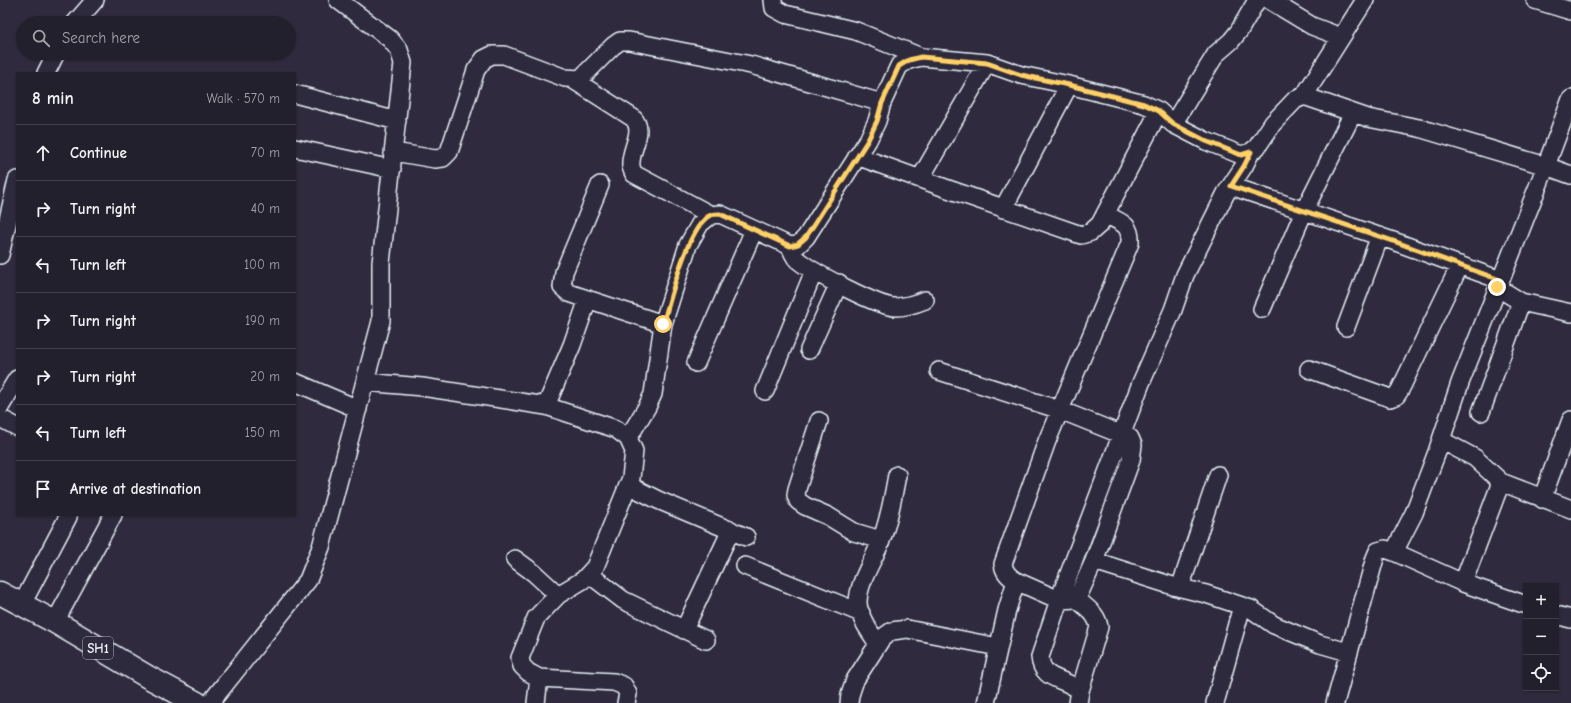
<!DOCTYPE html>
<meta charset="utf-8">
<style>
:root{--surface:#23202e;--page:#2f2d3a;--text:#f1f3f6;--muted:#a3a3aa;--line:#403e4a}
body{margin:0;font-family:"Comic Neue",sans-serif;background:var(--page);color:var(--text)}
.controls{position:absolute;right:12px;bottom:12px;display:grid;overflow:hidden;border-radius:0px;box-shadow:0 1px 3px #0004}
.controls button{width:36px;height:36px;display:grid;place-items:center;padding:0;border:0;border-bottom:1px solid var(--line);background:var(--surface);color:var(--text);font:20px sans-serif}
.stop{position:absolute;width:12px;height:12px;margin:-9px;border:3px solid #ffd166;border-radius:50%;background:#fff}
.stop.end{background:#ffd166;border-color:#fff;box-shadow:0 1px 4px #0008}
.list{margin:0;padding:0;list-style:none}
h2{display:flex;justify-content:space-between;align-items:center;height:52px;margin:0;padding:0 16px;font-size:17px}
h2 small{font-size:13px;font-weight:400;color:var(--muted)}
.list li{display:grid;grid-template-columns:26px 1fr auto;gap:12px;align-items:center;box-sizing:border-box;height:56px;padding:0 16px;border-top:1px solid var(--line)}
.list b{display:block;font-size:15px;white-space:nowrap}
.list em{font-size:13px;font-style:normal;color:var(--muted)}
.icon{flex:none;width:22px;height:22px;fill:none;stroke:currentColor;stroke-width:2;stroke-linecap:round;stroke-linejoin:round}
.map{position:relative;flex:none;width:1571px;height:703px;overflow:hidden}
.search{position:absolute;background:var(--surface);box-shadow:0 1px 3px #0004;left:16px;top:16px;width:280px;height:44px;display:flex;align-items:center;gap:10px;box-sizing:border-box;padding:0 14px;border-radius:22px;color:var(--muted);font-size:15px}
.panel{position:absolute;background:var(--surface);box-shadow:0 1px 3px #0004;left:16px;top:72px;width:280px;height:444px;border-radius:0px}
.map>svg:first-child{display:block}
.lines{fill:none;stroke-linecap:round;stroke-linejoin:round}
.minor-casing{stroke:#e8f1f8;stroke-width:20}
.major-casing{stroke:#e8f1f8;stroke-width:25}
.minor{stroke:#2f2a3d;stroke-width:17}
.major{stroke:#2f2a3d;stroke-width:22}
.route{stroke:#ffd166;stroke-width:5}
.labels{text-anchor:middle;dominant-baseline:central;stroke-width:3.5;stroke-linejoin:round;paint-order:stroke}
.shield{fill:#2f2a3d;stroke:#b0b5c0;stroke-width:1}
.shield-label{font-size:13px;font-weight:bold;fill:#e8f1f8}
</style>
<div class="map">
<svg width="1571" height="703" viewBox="0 0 1571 703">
<rect width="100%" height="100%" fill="#2f2a3d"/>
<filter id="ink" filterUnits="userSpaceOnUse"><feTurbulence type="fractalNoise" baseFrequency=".025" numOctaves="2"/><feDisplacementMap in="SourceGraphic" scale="8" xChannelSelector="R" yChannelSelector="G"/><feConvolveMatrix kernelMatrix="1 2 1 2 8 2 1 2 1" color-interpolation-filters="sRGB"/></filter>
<g filter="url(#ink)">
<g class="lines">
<defs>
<path id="minor" d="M773,0l1,8 11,6 71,17 65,26
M1269,0l43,26 29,11
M1535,0l36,11
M75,23l20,-23
M46,73l10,-20
M572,79l61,39c13,13 -4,32 -2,48 0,2 2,6 3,8l77,41
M295,94l102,27
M1304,96l61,-96
M1571,99l-25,67 25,9
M1173,124l43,-70 15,-13 8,-10 18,-31
M295,148l97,21
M394,152l41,7 8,-1 6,-6 27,-82 8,-11 8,-4h12l61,23 15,1 33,-33 7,-5h9l122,24 131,38
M857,156l91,33 133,46 10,-3 9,-8 59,-113
M920,179l67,-116
M600,185l-36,87 -2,15 7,6 94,31
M1231,186l165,56 104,38
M1003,209l66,-124
M790,246c2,5 4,12 9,15 15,12 80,46 96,46 11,0 20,-3 30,-7
M0,255l17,-75
M1497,287l24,15 50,11
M1262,309l42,-98 49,-98
M1346,327l34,-91
M809,350l30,-67
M696,363l58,-133
M1309,369l81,29 6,-2 4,-6 60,-125
M939,371l121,39 70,28 3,7 -2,15 -37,101 -17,38 -18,1 -43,-19c-7,-4 -12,-9 -13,-17l44,-123 83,-198c1,-20 -9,-20 -25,-29
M295,382l63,27
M365,382l57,5 124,19 70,23 12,9 6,13 -3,27 -36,89 -12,13 -25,15 -22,23 -16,40 2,8 6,6 11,6 75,4 10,4 4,8 -2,9
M765,391l49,-120
M546,406l26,-61 16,-46
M0,407l17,-28
M1481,412l40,-110
M0,418l17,9
M819,421l-22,68 -1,6 2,6 7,5 23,10 26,16 27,8
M628,438l19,-31 6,-13 10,-70 25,-79 12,-21 11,-9 9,-1 70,32 8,-1 8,-8 62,-97 9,-19 5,-18 17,-37 10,-6 12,-3 66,6 34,12 48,10 75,19 15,7 14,13 33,17 35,14 10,-3 6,-5 16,-24 22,-23 9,-4 64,22 51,10 127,38 -86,217 -23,69 -23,61 -20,39
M1441,440l34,18 26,24
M628,485l30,15 88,37
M1542,499l29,-79
M515,559l19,14 24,22
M1094,561l79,25 33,8 45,15 23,16 46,19 28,8
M745,566l116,47
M589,574l34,26 83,40
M1463,583l38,-101 70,27
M1180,588l38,-113
M1077,599c9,9 20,14 22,28l-19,64
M22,604l46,-87
M1556,615l15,4
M55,622l58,-107
M684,630l47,-100
M878,644c-7,-11 -19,-26 -20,-41 0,-22 17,-44 24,-65 8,-21 11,-42 15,-63
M210,703l98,-123 13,-33 60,-226v-58l22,-200 -4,-13 -9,-11 -52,-39
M536,703l3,-25
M849,703l1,-8 5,-15 27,-42 10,-7 15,-2 91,18
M986,703l21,-93 9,-29
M1078,703l2,-12c-15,-14 -38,-9 -40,-34l19,-57 82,-217 32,-73 12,-35 41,-82 18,-27 7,-14
M1215,703l27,-97
M1335,703l40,-145 3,-7 7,-2 9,3 69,31 63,22"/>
<path id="major" d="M0,593l55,29 93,55 49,26"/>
</defs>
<use href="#minor" class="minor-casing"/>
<use href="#major" class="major-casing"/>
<use href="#minor" class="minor"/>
<use href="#major" class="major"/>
</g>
</g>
<g class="lines" filter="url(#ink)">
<path class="route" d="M663,324c7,-23 25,-100 48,-109 2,-1 7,-1 9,-1l70,32 8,-2 8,-7 62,-97 9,-19 5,-18 17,-37 10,-6 12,-3 66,6 34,12 48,10 75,19 15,7 14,13 33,17 35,14 10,-3 -7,14 -13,20 165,56 104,38 -3,7"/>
</g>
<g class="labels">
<rect class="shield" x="83" y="637" width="30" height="22" rx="3"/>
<g class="shield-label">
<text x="98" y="648">SH1</text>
</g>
</g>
</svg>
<div class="controls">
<button>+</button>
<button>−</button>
<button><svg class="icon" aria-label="locate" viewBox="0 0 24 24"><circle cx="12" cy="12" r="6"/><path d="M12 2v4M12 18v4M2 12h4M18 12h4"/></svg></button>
</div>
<div class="stop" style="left:663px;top:324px"></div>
<div class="stop end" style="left:1497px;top:287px"></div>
<div class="search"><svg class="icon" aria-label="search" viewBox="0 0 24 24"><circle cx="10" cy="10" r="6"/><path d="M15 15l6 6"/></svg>Search here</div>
<section class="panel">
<h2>8 min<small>Walk · 570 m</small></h2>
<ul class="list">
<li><svg class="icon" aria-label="ahead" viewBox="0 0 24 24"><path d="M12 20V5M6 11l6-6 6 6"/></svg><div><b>Continue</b></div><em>70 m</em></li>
<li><svg class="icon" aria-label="right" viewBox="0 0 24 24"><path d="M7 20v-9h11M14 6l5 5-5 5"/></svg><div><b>Turn right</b></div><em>40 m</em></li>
<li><svg class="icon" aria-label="left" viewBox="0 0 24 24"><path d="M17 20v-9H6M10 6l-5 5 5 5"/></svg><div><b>Turn left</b></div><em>100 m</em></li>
<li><svg class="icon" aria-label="right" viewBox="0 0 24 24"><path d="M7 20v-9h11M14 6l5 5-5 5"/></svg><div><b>Turn right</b></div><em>190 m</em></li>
<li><svg class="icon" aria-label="right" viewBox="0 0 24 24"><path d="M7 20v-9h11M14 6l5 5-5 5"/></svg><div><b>Turn right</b></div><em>20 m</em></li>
<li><svg class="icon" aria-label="left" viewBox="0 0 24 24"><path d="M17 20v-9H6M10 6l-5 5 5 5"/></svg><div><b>Turn left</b></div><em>150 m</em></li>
<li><svg class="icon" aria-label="arrive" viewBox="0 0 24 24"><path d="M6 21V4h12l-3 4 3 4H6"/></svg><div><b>Arrive at destination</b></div></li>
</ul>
</section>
</div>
